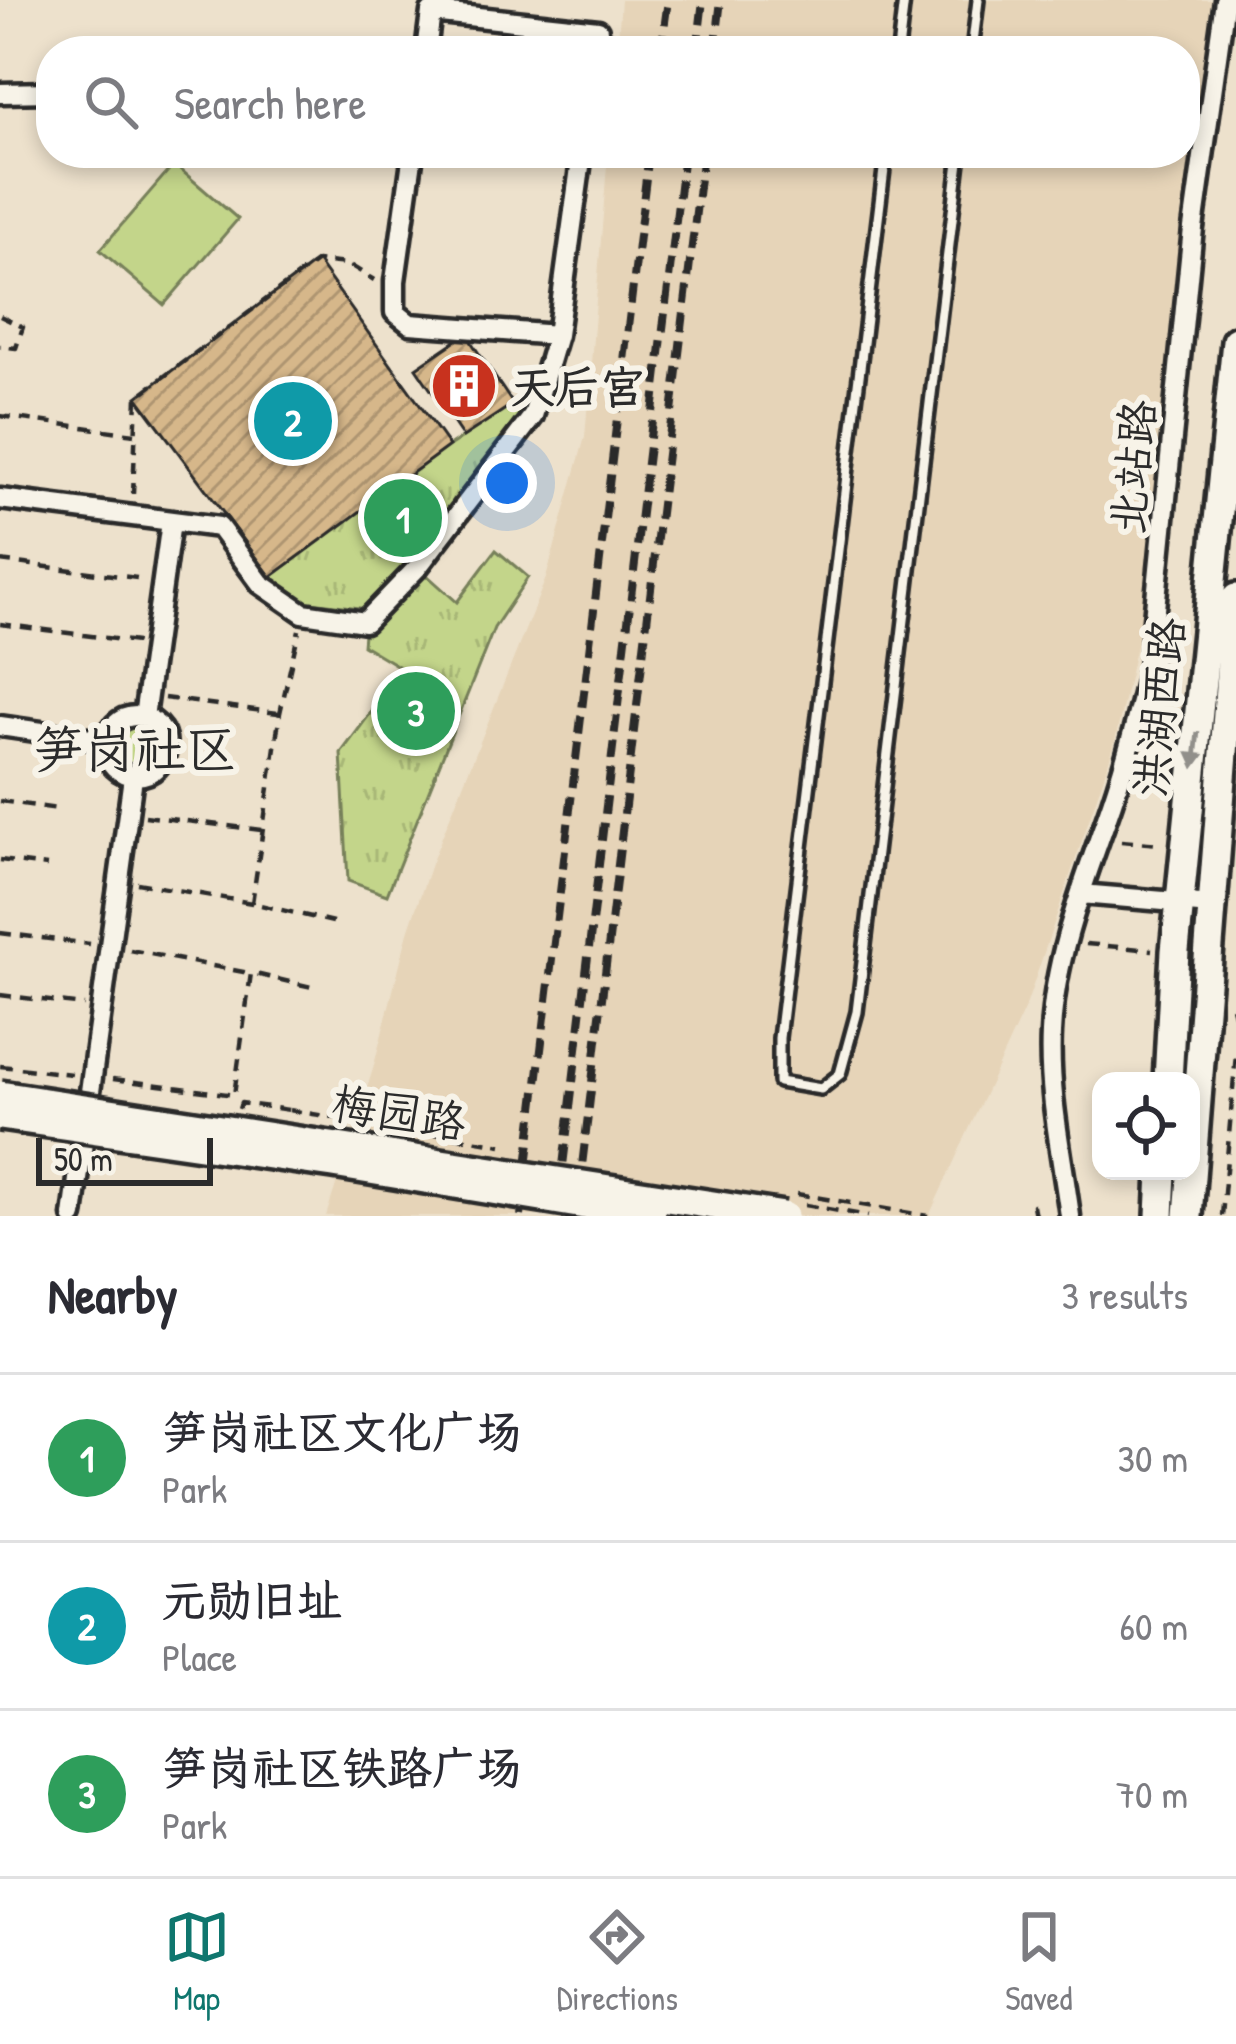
<!DOCTYPE html>
<meta charset="utf-8">
<style>
:root{--surface:#fff;--page:#f7f7f7;--text:#2b2b33;--muted:#7c7c81;--line:#e1e1e2;--accent:#0f766e}
body{margin:0;font-family:"Patrick Hand","LXGW WenKai TC",sans-serif;background:var(--page);color:var(--text)}
.controls{position:absolute;right:36px;bottom:36px;display:grid;overflow:hidden;border-radius:24px;box-shadow:0 6px 18px #0003}
.controls button{width:108px;height:108px;display:grid;place-items:center;padding:0;border:0;border-bottom:3px solid var(--line);background:var(--surface);color:var(--text);font:60px sans-serif}
.scale{position:absolute;left:36px;bottom:30px;width:177px;box-sizing:border-box;padding-left:12px;border:6px solid #2b2b2b;border-top:0;font-size:33px;line-height:42px;white-space:nowrap;color:#2b2b2b;-webkit-text-stroke:9px #f7f3e8;paint-order:stroke}
.you{position:absolute;left:507px;top:483px;width:42px;height:42px;margin:-30px;border:9px solid #fff;border-radius:50%;background:#1a73e8;box-shadow:0 0 0 18px #1a73e833}
.badge{display:grid;place-items:center;width:78px;height:78px;border-radius:50%;background:var(--accent);color:#fff;font-size:39px;font-weight:700}
.pin{position:absolute;translate:-50% -50%;border:6px solid #fff;box-shadow:0 3px 12px #0006}
.list{margin:0;padding:0;list-style:none}
h2{display:flex;justify-content:space-between;align-items:center;height:156px;margin:0;padding:0 48px;font-size:51px}
h2 small{font-size:39px;font-weight:400;color:var(--muted)}
.list li{display:grid;grid-template-columns:78px 1fr auto;gap:36px;align-items:center;box-sizing:border-box;height:168px;padding:0 48px;border-top:3px solid var(--line)}
.list b{display:block;font-size:45px;white-space:nowrap}
.list p{margin:0;font-size:39px;white-space:nowrap;color:var(--muted)}
.list em{font-size:39px;font-style:normal;color:var(--muted)}
.icon{flex:none;width:66px;height:66px;fill:none;stroke:currentColor;stroke-width:2;stroke-linecap:round;stroke-linejoin:round}
.map{position:relative;flex:none;width:1236px;height:1216px;overflow:hidden}
.search{position:absolute;background:var(--surface);box-shadow:0 6px 18px #0003;left:36px;right:36px;top:36px;height:132px;display:flex;align-items:center;gap:30px;box-sizing:border-box;padding:0 42px;border-radius:48px;color:var(--muted);font-size:45px}
.sheet{height:660px;background:var(--surface)}
nav{display:flex;justify-content:space-around;align-items:center;box-sizing:border-box;height:168px;border-top:3px solid var(--line);background:var(--surface);font-size:33px;color:var(--muted)}
nav a{display:grid;justify-items:center;gap:6px}
nav .on{color:var(--accent)}
.map>svg:first-child{display:block}
.built{fill:#e6d4b8}
.grass{fill:#c3d58a;stroke:#77805a;stroke-width:3}
.park{fill:url(#park-tufts);stroke:#77805a;stroke-width:3}
.building{fill:url(#building-hatch);stroke:#2b2b2b;stroke-width:3}
.lines{fill:none;stroke-linecap:round;stroke-linejoin:round}
.lane-casing{stroke:#2b2b2b;stroke-width:18}
.street-casing{stroke:#2b2b2b;stroke-width:27}
.secondary-casing{stroke:#2b2b2b;stroke-width:36}
.path{stroke:#2b2b2b;stroke-width:4.5;stroke-dasharray:12 9;stroke-linecap:butt}
.lane{stroke:#f7f3e8;stroke-width:9}
.street{stroke:#f7f3e8;stroke-width:18}
.secondary{stroke:#f7f3e8;stroke-width:27}
.rail{stroke:#2b2b2b;stroke-width:8;stroke-dasharray:18 9;stroke-linecap:butt}
.secondary-bridge-casing{stroke:#2b2b2b;stroke-width:36;stroke-linecap:butt}
.path-bridge{stroke:#2b2b2b;stroke-width:4.5;stroke-dasharray:12 9;stroke-linecap:butt}
.secondary-bridge{stroke:#f7f3e8;stroke-width:27}
.oneway{fill:#918f8a}
.labels{text-anchor:middle;dominant-baseline:central;stroke-width:12;stroke-linejoin:round;paint-order:stroke}
.poi-label{font-size:45px;font-weight:bold;fill:#2b2b2b;stroke:#f7f3e8;text-anchor:start}
.street-label{font-size:45px;fill:#2b2b2b;stroke:#f7f3e8}
.quarter-label{font-size:51px;fill:#2b2b2b;stroke:#f7f3e8}
</style>
<div class="map">
<svg width="1236" height="1216" viewBox="0 0 1236 1216">
<defs>
<pattern id="park-tufts" width="24" height="20" patternUnits="userSpaceOnUse" patternTransform="scale(3)"><rect width="24" height="20" fill="#c3d58a"/><path d="M3 7l-1-3M5 7V3M7 7l1-3M15 17l-1-3M17 17v-4M19 17l1-3" fill="none" stroke="#a8b777"/></pattern>
<pattern id="building-hatch" width="6" height="6" patternUnits="userSpaceOnUse" patternTransform="scale(3)"><rect width="6" height="6" fill="#d6b78a"/><path d="M-1 1l2-2M0 6l6-6M5 7l2-2" fill="none" stroke="#ae9571"/></pattern>
</defs>
<rect width="100%" height="100%" fill="#ede1cc"/>
<filter id="ink" filterUnits="userSpaceOnUse"><feTurbulence type="fractalNoise" baseFrequency=".00833" numOctaves="2"/><feDisplacementMap in="SourceGraphic" scale="24" xChannelSelector="R" yChannelSelector="G"/><feConvolveMatrix kernelMatrix="1 2 1 2 8 2 1 2 1" color-interpolation-filters="sRGB"/></filter>
<g filter="url(#ink)">
<path class="built" d="M621,0h601l-78,609 -30,137 -87,257 -98,213h-603l47,-147 35,-137 23,-68 115,-286 39,-141 23,-284h577v-102h-568z"/>
<path class="grass" d="M174,164l64,55 -74,86 -64,-55z"/>
<path class="park" d="M513,404l20,12 -115,151 39,35 39,-52 32,27 -34,51 -107,267 -39,-14 -7,-128 62,-84 -40,-24 2,-23 10,-12 -72,-9 -32,-24 178,-131z
M106 746a30 30 0 1 1 60 0a30 30 0 1 1-60 0Z"/>
<path class="building" d="M317,261l132,185 -178,131 -134,-180z
M466,334l47,70 -50,33 -47,-69z"/>
<g class="lines">
<defs>
<path id="lane" d="M898,51l6,-51
M972,51l6,-51
M886,153l-107,885v44l42,7 19,-15 17,-62 103,-859"/>
<path id="street" d="M426,51l5,-39 167,18 -2,21
M0,93l51,-1
M413,153l-18,128v31l15,12 147,11 25,-182
M0,499l219,28 42,57 42,29 62,9 52,-54 116,-152 24,-81
M106 746a30 30 0 1 1 60 0a30 30 0 1 1-60 0Z
M144,717l27,-195
M0,726l105,15
M1081,894l130,11
M73,1216l60,-439
M1070,1216c-8,-60 -22,-123 -19,-183 3,-73 31,-145 55,-213 18,-50 31,-100 43,-151l44,-441 32,-228"/>
<path id="secondary" d="M1168,1081l7,-130 61,-610
M1160,1216l2,-45
M1188,1216l48,-618"/>
</defs>
<use href="#lane" class="lane-casing"/>
<use href="#street" class="street-casing"/>
<use href="#secondary" class="secondary-casing"/>
<path class="path" d="M0,316l23,11 -7,21 -16,-2
M0,416l135,18
M133,494l4,-97 180,-136 31,3 26,16
M0,561l145,18
M0,624l137,18
M164,698l114,15
M0,801l58,8
M145,816l117,14
M1121,841l39,3
M0,860l47,6
M137,883l115,20 81,19
M252,903l28,-190 19,-83
M0,933l90,11
M1086,944l66,6
M130,950l119,23
M0,995l84,10
M1232,1007l4,15
M0,1066l72,8
M113,1079l121,16 17,-122 65,15
M239,1109l2,-6 48,7
M1035,1216l-2,-11 7,-1
M1222,1216l14,-162"/>
<use href="#lane" class="lane"/>
<use href="#street" class="street"/>
<use href="#secondary" class="secondary"/>
<path class="rail" d="M661,51l7,-51
M697,51l6,-51
M715,51l6,-51
M521,1216l128,-1063
M557,1216l127,-1063
M576,1216l127,-1063"/>
<defs>
<path id="secondary-bridge" d="M0,1095l784,121
M0,1116l333,48 319,52"/>
</defs>
<use href="#secondary-bridge" class="secondary-bridge-casing"/>
<path class="path-bridge" d="M289,1110l213,35
M797,1194l131,22
M805,1205l63,11"/>
<use href="#secondary-bridge" class="secondary-bridge"/>
</g>
<defs><path id="oneway-solid" d="M-6-.8H1V-3.2L6.5 0L1 3.2V.8H-6Z" transform="scale(3)"/></defs>
<use class="oneway" href="#oneway-solid" transform="translate(1196 750) rotate(96)"/>
</g>
<defs>
<symbol id="building-disc" viewBox="-11 -11 22 22"><circle r="9.5" fill="#c8321e" stroke="#f7f3e8"/><path d="M-4-6H4V6H1V3H-1V6H-4ZM-2.5-4.3h1.7v1.8h-1.7ZM.8-4.3h1.7v1.8H.8ZM-2.5-1h1.7V.8h-1.7ZM.8-1h1.7V.8H.8Z" fill="#fff"/></symbol>
</defs>
<g fill-rule="evenodd">
<use href="#building-disc" x="426" y="348" width="76" height="76"/>
</g>
<g class="labels">
<g class="poi-label">
<text x="510" y="386">天后宫</text>
</g>
<g class="street-label">
<text transform="translate(1132 467) rotate(-85)">北站路</text>
<text transform="translate(1158 707) rotate(-84)">洪湖西路</text>
<text transform="translate(399 1112) rotate(9)">梅园路</text>
</g>
<g class="quarter-label">
<text x="135" y="748">笋岗社区</text>
</g>
</g>
</svg>
<div class="controls">
<button><svg class="icon" aria-label="locate" viewBox="0 0 24 24"><circle cx="12" cy="12" r="6"/><path d="M12 2v4M12 18v4M2 12h4M18 12h4"/></svg></button>
</div>
<div class="scale">50 m</div>
<div class="you"></div>
<div class="pin badge" style="left:403px;top:518px;background:#2e9e5b">1</div>
<div class="pin badge" style="left:293px;top:421px;background:#0f9aa8">2</div>
<div class="pin badge" style="left:416px;top:711px;background:#2e9e5b">3</div>
<div class="search"><svg class="icon" aria-label="search" viewBox="0 0 24 24"><circle cx="10" cy="10" r="6"/><path d="M15 15l6 6"/></svg>Search here</div>
</div>
<section class="sheet">
<h2>Nearby<small>3 results</small></h2>
<ul class="list">
<li><span class="badge" style="background:#2e9e5b">1</span><div><b>笋岗社区文化广场</b><p>Park</p></div><em>30 m</em></li>
<li><span class="badge" style="background:#0f9aa8">2</span><div><b>元勋旧址</b><p>Place</p></div><em>60 m</em></li>
<li><span class="badge" style="background:#2e9e5b">3</span><div><b>笋岗社区铁路广场</b><p>Park</p></div><em>70 m</em></li>
</ul>
</section>
<nav>
<a class="on"><svg class="icon" aria-label="map" viewBox="0 0 24 24"><path d="M3 6l6-2 6 2 6-2v14l-6 2-6-2-6 2zM9 4v14M15 6v14"/></svg>Map</a>
<a><svg class="icon" aria-label="directions" viewBox="0 0 24 24"><path d="M12 3l9 9-9 9-9-9zM9 14v-3h6M13 9l2 2-2 2"/></svg>Directions</a>
<a><svg class="icon" aria-label="saved" viewBox="0 0 24 24"><path d="M7 4h10v16l-5-4-5 4z"/></svg>Saved</a>
</nav>
